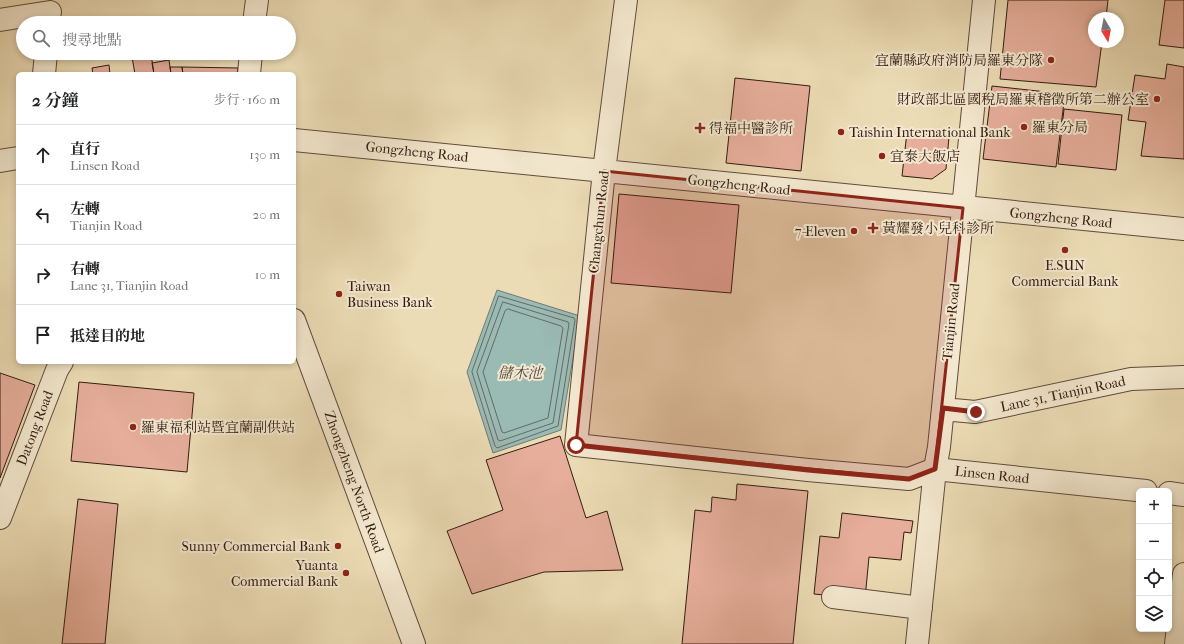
<!DOCTYPE html>
<html lang="zh-TW">
<meta charset="utf-8">
<style>
:root{--surface:#fff;--page:#f2f2f2;--text:#202124;--muted:#757577;--line:#e0e0e0}
body{margin:0;font-family:"IM FELL French Canon","Noto Serif TC",serif;background:var(--page);color:var(--text)}
.controls{position:absolute;right:12px;bottom:12px;display:grid;overflow:hidden;border-radius:6px;box-shadow:0 2px 6px #0003}
.controls button{width:36px;height:36px;display:grid;place-items:center;padding:0;border:0;border-bottom:1px solid var(--line);background:var(--surface);color:var(--text);font:20px sans-serif}
.compass{position:absolute;left:1088px;top:12px;width:36px;height:36px;border-radius:50%;background:var(--surface);box-shadow:0 2px 6px #0003;rotate:170deg}
.stop{position:absolute;width:12px;height:12px;margin:-9px;border:3px solid #8f2418;border-radius:50%;background:#fff}
.stop.end{background:#8f2418;border-color:#fff;box-shadow:0 1px 4px #0008}
.list{margin:0;padding:0;list-style:none}
h2{display:flex;justify-content:space-between;align-items:center;height:52px;margin:0;padding:0 16px;font-size:17px}
h2 small{font-size:13px;font-weight:400;color:var(--muted)}
.list li{display:grid;grid-template-columns:26px 1fr auto;gap:12px;align-items:center;box-sizing:border-box;height:60px;padding:0 16px;border-top:1px solid var(--line)}
.list b{display:block;font-size:15px;white-space:nowrap}
.list p{margin:0;font-size:13px;white-space:nowrap;color:var(--muted)}
.list em{font-size:13px;font-style:normal;color:var(--muted)}
.icon{flex:none;width:22px;height:22px;fill:none;stroke:currentColor;stroke-width:2;stroke-linecap:round;stroke-linejoin:round}
.map{position:relative;flex:none;width:1184px;height:644px;overflow:hidden}
.search{position:absolute;background:var(--surface);box-shadow:0 2px 6px #0003;left:16px;top:16px;width:280px;height:44px;display:flex;align-items:center;gap:10px;box-sizing:border-box;padding:0 14px;border-radius:22px;color:var(--muted);font-size:15px}
.panel{position:absolute;background:var(--surface);box-shadow:0 2px 6px #0003;left:16px;top:72px;width:280px;height:292px;border-radius:6px}
.map>svg:first-child{display:block}
.water{fill:#9abab4;stroke:#717a73}
.lines{fill:none;stroke-linecap:round;stroke-linejoin:round}
.shore{stroke:#666a63;stroke-width:1}
.building{fill:#e6ae9b;stroke:#331b12}
.minor-casing{stroke:#614b3b;stroke-width:24}
.minor{stroke:#f3e8cf;stroke-width:22}
.route{stroke:#8f2418;stroke-width:5}
.marked{fill:#8f2418;fill-opacity:0.2;stroke:#8f2418;stroke-width:3;stroke-linejoin:round}
.poi-dot{fill:#8f2418;stroke:#f3e8cf;stroke-width:1.5}
.labels{text-anchor:middle;dominant-baseline:central;stroke-width:4;stroke-linejoin:round;paint-order:stroke}
.poi-label{font-size:14px;fill:#331b12;stroke:#f3e8cf;text-anchor:start}
.street-label{font-size:14px;fill:#331b12;stroke:#f3e8cf}
.water-label{font-size:15px;font-style:italic;fill:#524b43;stroke:#f3e8cf}
</style>
<div class="map">
<svg width="1184" height="644" viewBox="0 0 1184 644">
<rect width="100%" height="100%" fill="#ecdcb5"/>
<filter id="stains"><feTurbulence type="fractalNoise" baseFrequency=".005" numOctaves="4"/><feColorMatrix values="0 0 0 0 .2 0 0 0 0 .09 0 0 0 0 .02 0 0 0 .5 -.17"/></filter>
<radialGradient id="worn" r=".72"><stop offset=".6" stop-color="#630" stop-opacity="0"/><stop offset="1" stop-color="#630" stop-opacity=".3"/></radialGradient>
<path class="water" d="M497,290l83,26 -19,114 -68,23 -26,-81z"/>
<g class="lines">
<path class="shore" d="M499,296l75,22 1,2 -17,106 -61,22 -2,-2 -23,-74z
M503,302l65,20 1,2 -16,99 -53,18 -2,-1 -21,-68z
M508,309l53,17 2,2 -15,90 -44,15 -2,-1 -19,-60 22,-61z"/>
</g>
<path class="building" d="M1008,0h100l-2,18h-12v24h8l-6,45 -96,-8z
M1165,0h19v48l-25,-3z
M151,54l3,20h-19l-3,-17z
M169,60l2,14h-17l-2,-11z
M1167,64l17,3v92l-43,-3 5,-34 -18,-2 7,-45 30,4z
M109,65l1,9h-17l-1,-6z
M170,67h12l1,7h-12z
M182,67l56,1 -1,6h-54z
M735,78l75,8 -9,85 -75,-8z
M992,86l73,8 -9,73 -73,-8z
M1064,109l58,6 -6,55 -58,-6z
M907,132l42,5 -3,32 -14,10 -30,-3z
M619,194l120,11 -8,88 -120,-10z
M0,373l35,12 -35,93z
M79,382l115,11 -7,79 -116,-11z
M560,436l26,82 21,-7 16,59 -79,2 -72,22 -25,-63 56,-21 -17,-50z
M737,484l71,7 -15,153h-111l13,-134 16,2 1,-15 24,3z
M78,499l40,5 -13,140h-43z
M842,513l71,8 -2,12 -7,-1 -3,28 -32,-3 -4,42 -51,-5 6,-58 19,2z"/>
<g class="lines">
<defs>
<path id="minor" d="M626,0l-22,171 -28,274 232,25 101,9 26,-10 211,22
M0,20l50,-8
M254,23l3,-23
M44,74l2,-21
M249,74l2,-21
M294,140l890,89
M0,161l18,-3
M294,320l120,324
M943,409l32,3 156,-33 53,-2
M1169,493l15,2
M0,518l57,-148 5,-8
M833,597l88,11
M917,644l18,-175 4,-22 45,-447
M1176,644l8,-70"/>
</defs>
<use href="#minor" class="minor-casing"/>
<use href="#minor" class="minor"/>
</g>
<g class="lines">
<path class="route" d="M576,445l232,25 101,9 26,-10 8,-61 33,4"/>
</g>
<path class="marked" d="M604,171l359,37 -28,261 -26,10 -333,-34z"/>
<g class="poi-dot">
<circle cx="1051" cy="60" r="4"/>
<circle cx="1157" cy="99" r="4"/>
<circle cx="1024" cy="127" r="4"/>
<path d="M698 122h4v4h4v4h-4v4h-4v-4h-4v-4h4z"/>
<circle cx="841" cy="132" r="4"/>
<circle cx="882" cy="156" r="4"/>
<path d="M871 222h4v4h4v4h-4v4h-4v-4h-4v-4h4z"/>
<circle cx="854" cy="231" r="4"/>
<circle cx="1065" cy="250" r="4"/>
<circle cx="339" cy="294" r="4"/>
<circle cx="133" cy="427" r="4"/>
<circle cx="338" cy="546" r="4"/>
<circle cx="346" cy="573" r="4"/>
</g>
<g class="labels">
<g class="poi-label">
<text x="1043" y="60" text-anchor="end">宜蘭縣政府消防局羅東分隊</text>
<text x="1149" y="99" text-anchor="end">財政部北區國稅局羅東稽徵所第二辦公室</text>
<text x="1032" y="127">羅東分局</text>
<text x="709" y="128">得福中醫診所</text>
<text x="849" y="132">Taishin International Bank</text>
<text x="890" y="156">宜泰大飯店</text>
<text x="882" y="228">黃耀發小兒科診所</text>
<text x="846" y="231" text-anchor="end">7-Eleven</text>
<text x="1065" y="265" text-anchor="middle">E.SUN<tspan x="1065" dy="16">Commercial Bank</tspan></text>
<text x="347" y="286">Taiwan<tspan x="347" dy="16">Business Bank</tspan></text>
<text x="141" y="427">羅東福利站暨宜蘭副供站</text>
<text x="330" y="546" text-anchor="end">Sunny Commercial Bank</text>
<text x="338" y="565" text-anchor="end">Yuanta<tspan x="338" dy="16">Commercial Bank</tspan></text>
</g>
<g class="street-label">
<text transform="translate(417 152) rotate(6)">Gongzheng Road</text>
<text transform="translate(739 185) rotate(6)">Gongzheng Road</text>
<text transform="translate(1061 218) rotate(6)">Gongzheng Road</text>
<text transform="translate(599 222) rotate(-84)">Changchun Road</text>
<text transform="translate(951 322) rotate(-84)">Tianjin Road</text>
<text transform="translate(1063 394) rotate(-12)">Lane 31, Tianjin Road</text>
<text transform="translate(35 428) rotate(-69)">Datong Road</text>
<text transform="translate(992 475) rotate(6)">Linsen Road</text>
<text transform="translate(354 482) rotate(70)">Zhongzheng North Road</text>
</g>
<g class="water-label">
<text x="520" y="373">儲木池</text>
</g>
</g>
<rect width="100%" height="100%" filter="url(#stains)"/>
<rect width="100%" height="100%" fill="url(#worn)"/>
</svg>
<div class="controls">
<button>+</button>
<button>−</button>
<button><svg class="icon" aria-label="locate" viewBox="0 0 24 24"><circle cx="12" cy="12" r="6"/><path d="M12 2v4M12 18v4M2 12h4M18 12h4"/></svg></button>
<button><svg class="icon" aria-label="layers" viewBox="0 0 24 24"><path d="M12 4l9 5-9 5-9-5zM3 14l9 5 9-5"/></svg></button>
</div>
<svg class="compass" viewBox="-18 -18 36 36"><path d="M0-13l5 13h-10z" fill="#e53935"/><path d="M0 13l5-13h-10z" fill="#757577"/></svg>
<div class="stop" style="left:576px;top:445px"></div>
<div class="stop end" style="left:976px;top:412px"></div>
<div class="search"><svg class="icon" aria-label="search" viewBox="0 0 24 24"><circle cx="10" cy="10" r="6"/><path d="M15 15l6 6"/></svg>搜尋地點</div>
<section class="panel">
<h2>2 分鐘<small>步行 · 160 m</small></h2>
<ul class="list">
<li><svg class="icon" aria-label="ahead" viewBox="0 0 24 24"><path d="M12 20V5M6 11l6-6 6 6"/></svg><div><b>直行</b><p>Linsen Road</p></div><em>130 m</em></li>
<li><svg class="icon" aria-label="left" viewBox="0 0 24 24"><path d="M17 20v-9H6M10 6l-5 5 5 5"/></svg><div><b>左轉</b><p>Tianjin Road</p></div><em>20 m</em></li>
<li><svg class="icon" aria-label="right" viewBox="0 0 24 24"><path d="M7 20v-9h11M14 6l5 5-5 5"/></svg><div><b>右轉</b><p>Lane 31, Tianjin Road</p></div><em>10 m</em></li>
<li><svg class="icon" aria-label="arrive" viewBox="0 0 24 24"><path d="M6 21V4h12l-3 4 3 4H6"/></svg><div><b>抵達目的地</b></div></li>
</ul>
</section>
</div>
